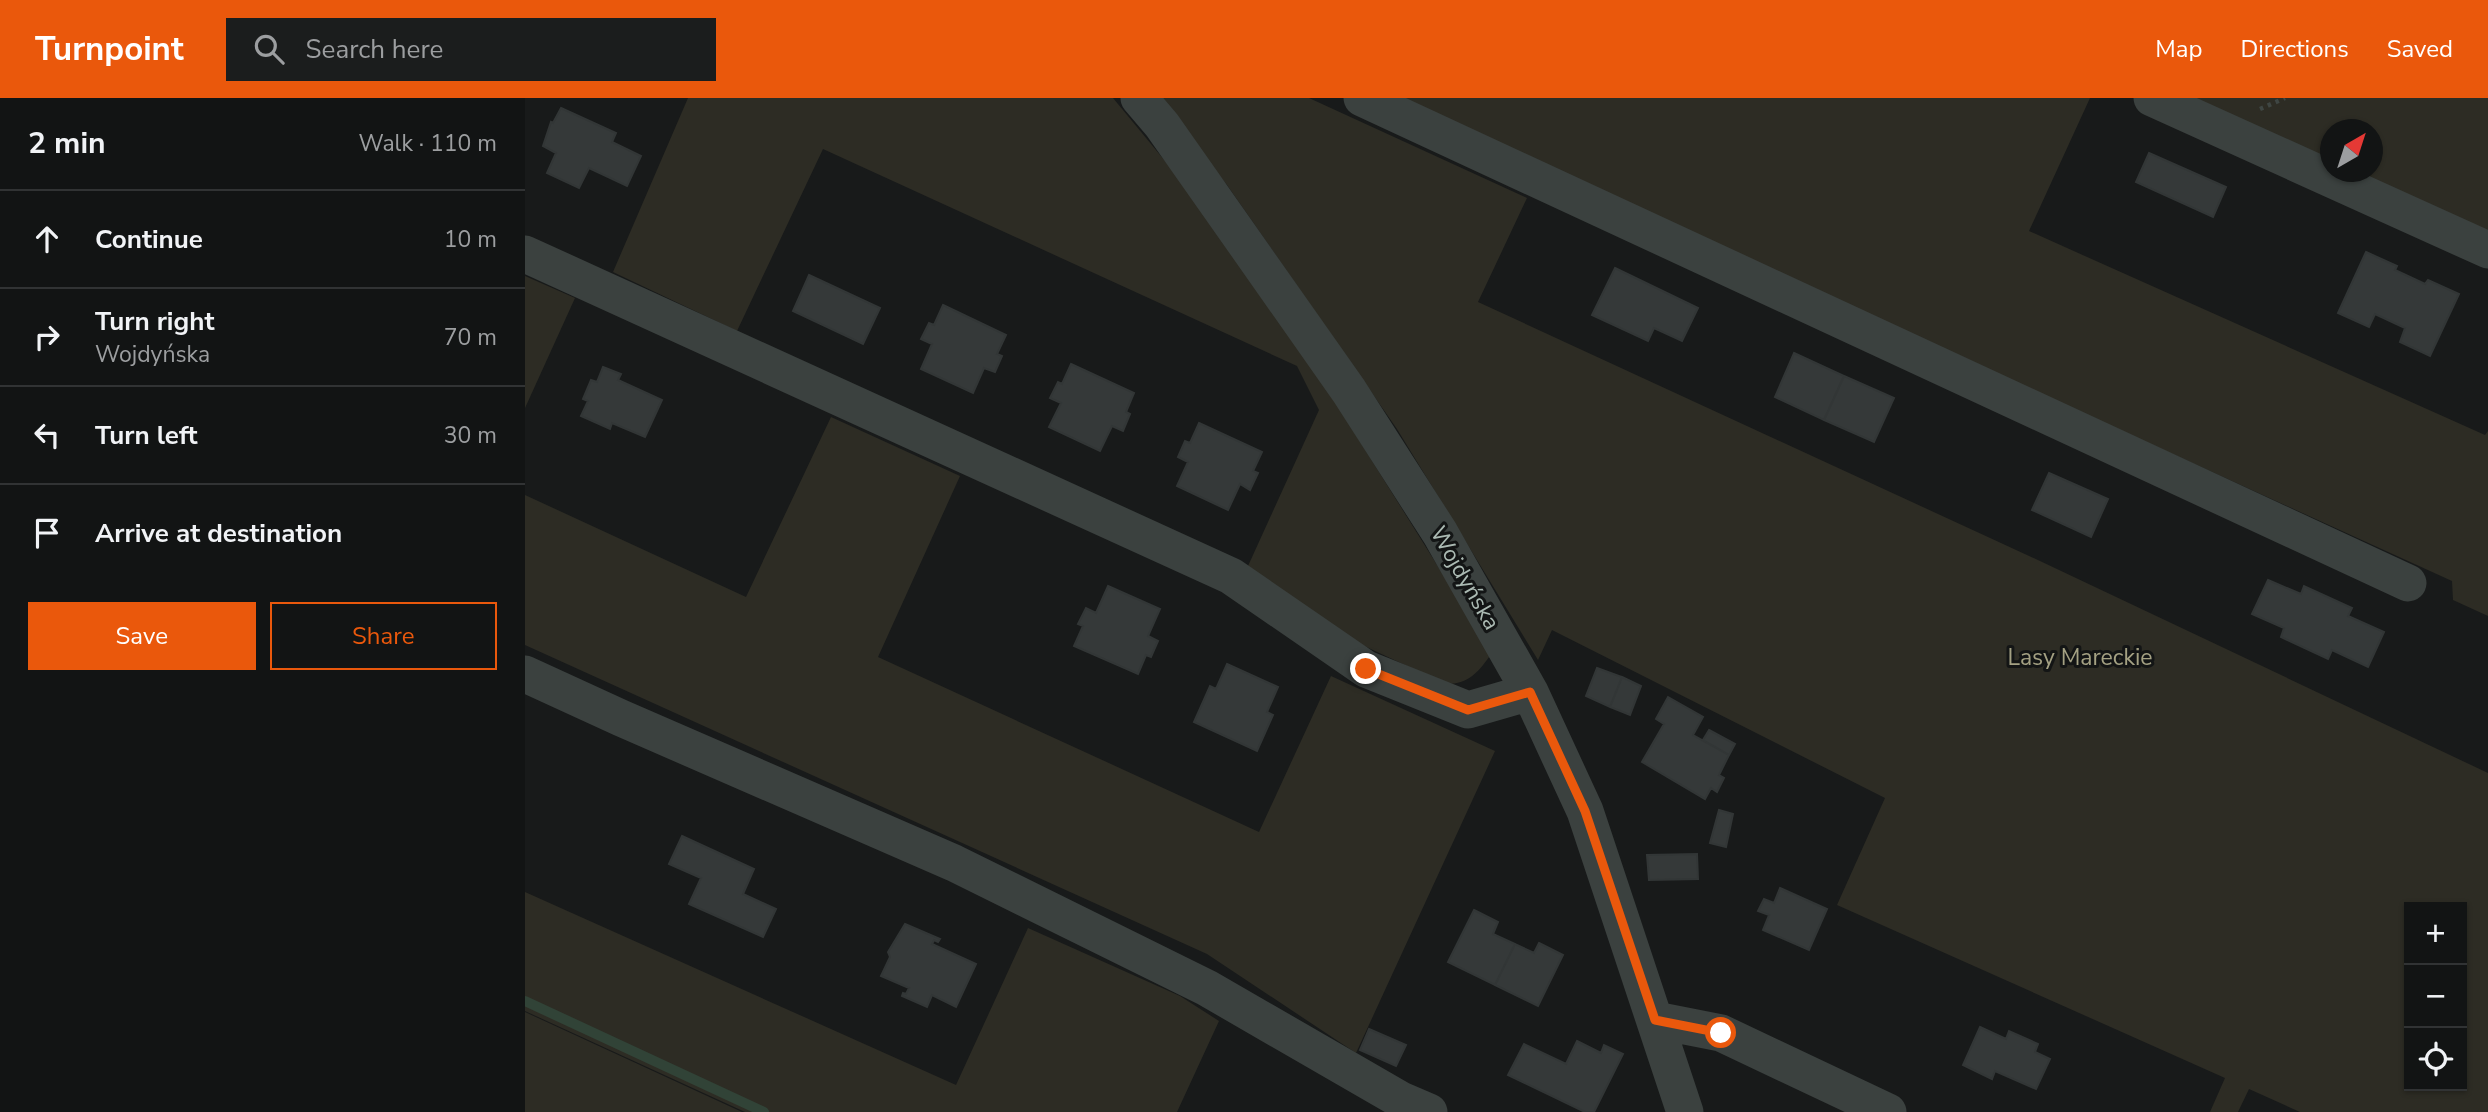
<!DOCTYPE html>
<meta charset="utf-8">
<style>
:root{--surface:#121414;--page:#1b1d1d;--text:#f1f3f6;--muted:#9c9ea0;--line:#313334;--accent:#ea580c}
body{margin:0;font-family:"Nunito Sans",sans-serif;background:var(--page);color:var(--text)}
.controls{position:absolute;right:21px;bottom:21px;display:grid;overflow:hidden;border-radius:0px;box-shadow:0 2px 5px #0004}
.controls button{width:63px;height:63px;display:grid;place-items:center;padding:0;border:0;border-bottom:2px solid var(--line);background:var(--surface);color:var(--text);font:35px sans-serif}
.compass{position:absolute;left:1795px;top:21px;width:63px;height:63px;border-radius:50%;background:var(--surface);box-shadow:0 2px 5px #0004;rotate:39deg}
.stop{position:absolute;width:21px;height:21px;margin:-16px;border:5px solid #ea580c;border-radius:50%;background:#fff}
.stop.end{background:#ea580c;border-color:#fff;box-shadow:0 2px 7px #0008}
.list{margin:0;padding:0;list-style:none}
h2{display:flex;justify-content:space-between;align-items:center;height:91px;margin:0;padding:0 28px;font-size:30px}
h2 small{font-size:23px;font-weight:400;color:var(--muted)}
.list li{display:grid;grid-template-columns:46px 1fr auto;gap:21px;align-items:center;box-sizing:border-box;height:98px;padding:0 28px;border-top:2px solid var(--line)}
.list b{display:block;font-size:26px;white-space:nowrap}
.list p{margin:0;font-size:23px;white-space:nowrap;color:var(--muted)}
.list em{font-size:23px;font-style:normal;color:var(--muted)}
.actions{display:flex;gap:14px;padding:21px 28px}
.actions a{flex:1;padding:16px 0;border:2px solid var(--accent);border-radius:0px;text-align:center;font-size:24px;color:var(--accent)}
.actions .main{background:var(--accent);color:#fff}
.icon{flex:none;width:38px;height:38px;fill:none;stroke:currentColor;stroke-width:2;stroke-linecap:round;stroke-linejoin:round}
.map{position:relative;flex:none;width:1963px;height:1014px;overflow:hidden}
header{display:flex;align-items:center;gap:42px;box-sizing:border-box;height:98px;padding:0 35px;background:var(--accent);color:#fff}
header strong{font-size:33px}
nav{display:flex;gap:38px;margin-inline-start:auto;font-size:24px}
.search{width:490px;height:63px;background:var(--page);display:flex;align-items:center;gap:18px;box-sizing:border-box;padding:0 24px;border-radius:0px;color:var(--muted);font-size:26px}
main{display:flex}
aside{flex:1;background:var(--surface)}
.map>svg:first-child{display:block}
.green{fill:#2d2c24;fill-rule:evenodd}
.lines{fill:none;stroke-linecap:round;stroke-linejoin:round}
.stream{stroke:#314337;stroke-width:10}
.building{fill:#353939;stroke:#323636;stroke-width:2}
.path{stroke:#3f4643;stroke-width:4.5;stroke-dasharray:3.5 5;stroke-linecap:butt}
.minor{stroke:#3b413f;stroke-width:37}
.route{stroke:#ea580c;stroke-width:9}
.labels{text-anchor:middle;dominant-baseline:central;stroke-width:6;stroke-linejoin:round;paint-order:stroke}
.street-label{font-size:23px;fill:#abbab3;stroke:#131515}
.park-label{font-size:23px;fill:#a4a183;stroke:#131515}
</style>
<header>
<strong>Turnpoint</strong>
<div class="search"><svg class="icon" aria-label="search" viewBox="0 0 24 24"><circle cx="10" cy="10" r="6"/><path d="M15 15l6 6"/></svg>Search here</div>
<nav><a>Map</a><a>Directions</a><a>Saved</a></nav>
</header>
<main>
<aside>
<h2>2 min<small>Walk · 110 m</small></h2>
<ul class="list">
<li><svg class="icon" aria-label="ahead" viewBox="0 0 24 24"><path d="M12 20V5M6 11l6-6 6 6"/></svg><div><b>Continue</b></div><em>10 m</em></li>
<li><svg class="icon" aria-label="right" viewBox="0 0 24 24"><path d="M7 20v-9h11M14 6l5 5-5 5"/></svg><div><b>Turn right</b><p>Wojdyńska</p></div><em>70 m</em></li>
<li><svg class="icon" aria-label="left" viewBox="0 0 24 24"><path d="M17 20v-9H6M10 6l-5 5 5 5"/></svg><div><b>Turn left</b></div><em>30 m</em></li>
<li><svg class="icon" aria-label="arrive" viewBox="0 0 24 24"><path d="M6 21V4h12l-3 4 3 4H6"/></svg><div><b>Arrive at destination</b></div></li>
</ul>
<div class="actions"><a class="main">Save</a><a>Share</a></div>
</aside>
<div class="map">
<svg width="1963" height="1014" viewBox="0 0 1963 1014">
<rect width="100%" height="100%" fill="#181a1a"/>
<path class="green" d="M163,0h425l76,92 130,186 173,277c-13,18 -22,31 -46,31l-99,-46 -99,-72 71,-156 -22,-44 -474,-217 -86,182 -124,-59z
M634,0h150l218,100 -49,104 562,259 448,212v339h-188l-51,-23 -11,23h-28l15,-34 -388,-173 48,-107 -333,-168 -14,30 -141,-231 -170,-244zM1884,809h53v179h-53z
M876,0h689l-61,133 456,204 3,-4v185l-35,-16 -1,-19 -585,-266z
M1667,0h296v136l-137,-62h22v-42h-42l-1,32z
M0,178l50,22 -50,110z
M306,319l129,59 -82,181 381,175 72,-156 164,75 -139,302 -149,-99 -682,-309v-150l221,102z
M0,794l431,193 72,-157 152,68 39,25 -42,91h-432l-220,-101z
M0,914l217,100h-217z"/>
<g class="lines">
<path class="stream" d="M0,903l239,111"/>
</g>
<path class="building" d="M36,10l55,25 -4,9 29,14 -14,30 -38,-18 -10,20 -32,-15 9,-20 -13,-7 8,-24 2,1z
M1624,55l77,34 -13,30 -77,-35z
M1841,154l31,14 -2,4 30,14 3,-4 31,14 -29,62 -30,-14 5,-14 -30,-14 -6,13 -31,-14z
M1090,170l83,40 -16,33 -28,-13 -6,13 -56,-26z
M284,177l71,33 -17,36 -70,-33z
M418,207l63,30 -9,19 5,2 -7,16 -11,-4 -11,25 -52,-24 11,-25 -11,-5 8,-16 5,2z
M1269,255l50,23 -20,44 -49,-23z
M546,266l63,29 -8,19 4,2 -7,17 -11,-5 -12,25 -51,-24 12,-24 -11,-5 8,-16 4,2z
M78,269l18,7 -3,6 44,20 -17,37 -33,-14 -2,6 -29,-13 7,-15 -5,-2 8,-19 6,2z
M1319,278l50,22 -20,44 -50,-22z
M674,325l63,29 -9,19 5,2 -8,17 -10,-6 -12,26 -51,-24 11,-24 -10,-5 7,-16 5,2z
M1524,375l59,26 -17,38 -59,-27z
M1743,482l33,14 3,-8 48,22 -4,8 36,16 -16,35 -36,-17 -4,9 -47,-22 3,-9 -32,-14z
M583,488l52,23 -12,27 10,5 -7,16 -5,-2 -8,19 -64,-28 9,-20 -5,-2 8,-16 10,5z
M702,566l51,23 -11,25 6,3 -16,36 -63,-29 16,-36 6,3z
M1072,570l25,9 -12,30 -24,-11z
M1097,579l19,9 -11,29 -20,-8z
M1143,599l35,20 -10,18 36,20 -10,20 5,3 -7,14 -6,-4 -6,11 -63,-37 22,-38 -8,-5z
M1184,632l26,14 -6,11 -26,-15z
M1194,712l14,4 -7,33 -16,-4z
M157,738l72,33 -11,25 33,15 -13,28 -74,-33 12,-26 -32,-14z
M1172,756l1,25 -49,1 -2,-25z
M1255,790l47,21 -18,41 -46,-20 6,-15 -11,-4 6,-12 10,4z
M949,812l24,12 -5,12 22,10 -20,41 -47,-23z
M380,826l35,15 -2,3 -4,-2 -2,4 44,20 -20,43 -24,-12 -5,12 -25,-11 1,-3 3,1 3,-6 -28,-12 9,-19 -2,-5z
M1014,845l24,12 -25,51 -43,-21 20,-41 19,9z
M1455,929l26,12 3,-8 29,13 -3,8 15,7 -14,30 -41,-18 -3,8 -29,-14z
M844,931l37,16 -10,21 -36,-16z
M1052,943l24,12 3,-8 19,9 -29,58h-9l-77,-37 16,-31 42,20z"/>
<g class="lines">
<path class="path" d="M1735,11l25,-11"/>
<path class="minor" d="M614,0l23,27 187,266 91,142 90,159 55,119 100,301
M837,0l1046,485
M1627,0l336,152
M0,156l706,322 135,93 102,41 62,-18
M0,576l96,44 333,145 253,125 194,112 28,12
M1130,922l66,13 167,79"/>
</g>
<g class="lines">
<path class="route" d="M841,571l102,41 62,-18 55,119 70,209 66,13"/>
</g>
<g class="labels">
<g class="street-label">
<text transform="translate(940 480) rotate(60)">Wojdyńska</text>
</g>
<g class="park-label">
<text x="1555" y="559">Lasy Mareckie</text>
</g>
</g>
</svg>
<div class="controls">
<button>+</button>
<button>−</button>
<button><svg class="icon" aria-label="locate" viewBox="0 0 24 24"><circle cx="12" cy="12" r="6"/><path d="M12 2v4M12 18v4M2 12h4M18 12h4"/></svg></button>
</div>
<svg class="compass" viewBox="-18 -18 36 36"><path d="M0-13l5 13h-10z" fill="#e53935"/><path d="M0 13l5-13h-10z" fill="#9c9ea0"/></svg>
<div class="stop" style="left:1196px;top:935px"></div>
<div class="stop end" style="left:841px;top:571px"></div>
</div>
</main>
